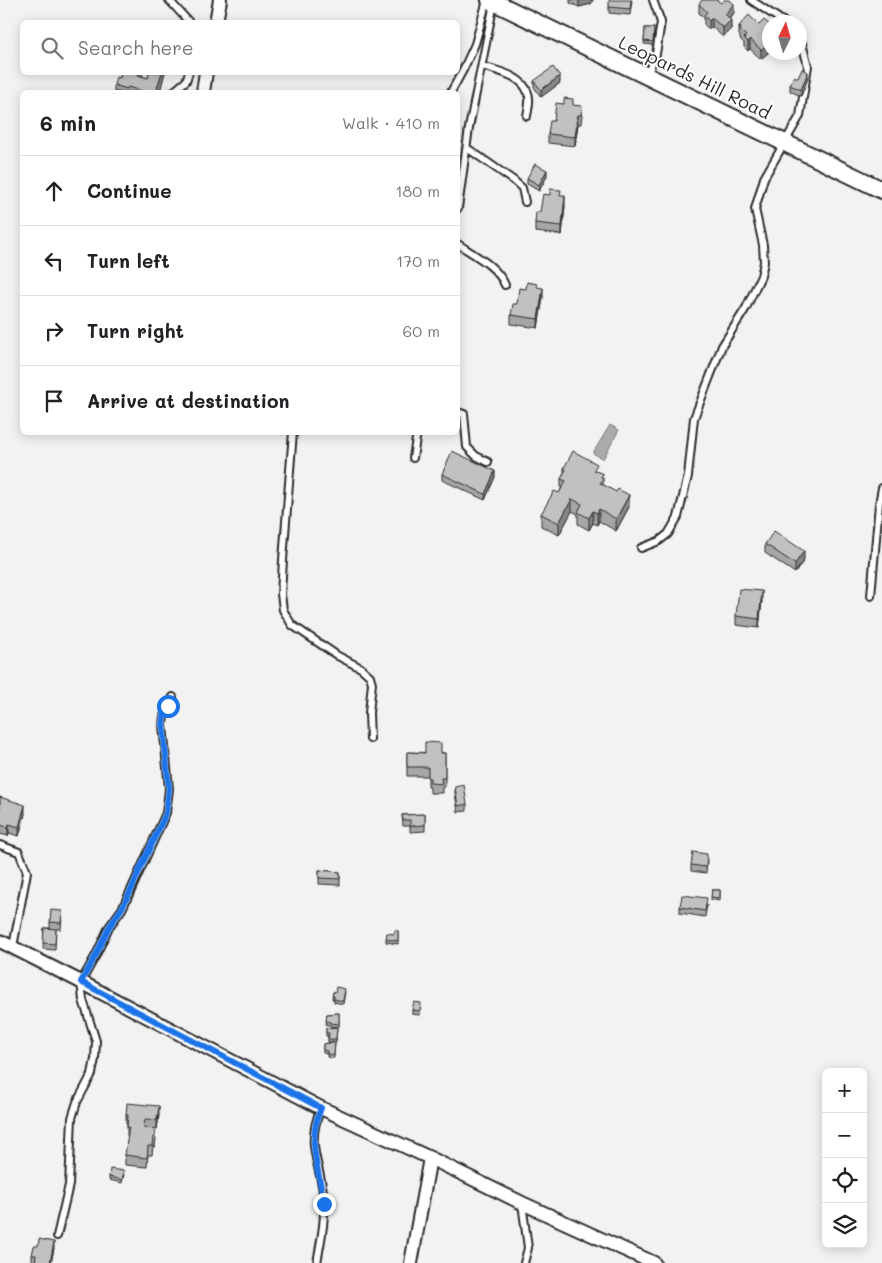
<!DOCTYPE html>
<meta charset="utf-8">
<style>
:root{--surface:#fff;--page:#f2f2f2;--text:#202124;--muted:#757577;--line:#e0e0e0}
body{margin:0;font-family:Mali,sans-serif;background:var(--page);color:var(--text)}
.controls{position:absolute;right:15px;bottom:15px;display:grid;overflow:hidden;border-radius:8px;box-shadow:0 2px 12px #0003}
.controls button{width:45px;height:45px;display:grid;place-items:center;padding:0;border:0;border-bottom:1px solid var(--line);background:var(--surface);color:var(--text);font:25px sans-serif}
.compass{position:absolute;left:762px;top:15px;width:45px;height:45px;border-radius:50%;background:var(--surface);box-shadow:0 2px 12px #0003;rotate:5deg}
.stop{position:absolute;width:15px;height:15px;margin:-11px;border:4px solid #1a73e8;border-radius:50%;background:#fff}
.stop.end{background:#1a73e8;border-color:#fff;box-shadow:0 1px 5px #0008}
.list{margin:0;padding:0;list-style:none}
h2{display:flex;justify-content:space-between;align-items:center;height:65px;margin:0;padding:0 20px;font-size:21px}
h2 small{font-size:16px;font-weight:400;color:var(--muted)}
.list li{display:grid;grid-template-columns:32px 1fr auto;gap:15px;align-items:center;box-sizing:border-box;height:70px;padding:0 20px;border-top:1px solid var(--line)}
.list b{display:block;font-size:19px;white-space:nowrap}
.list em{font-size:16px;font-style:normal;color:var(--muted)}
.icon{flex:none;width:28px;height:28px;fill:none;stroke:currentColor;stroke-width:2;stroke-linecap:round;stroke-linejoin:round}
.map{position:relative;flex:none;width:882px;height:1263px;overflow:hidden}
.search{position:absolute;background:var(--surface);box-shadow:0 2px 12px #0003;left:20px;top:20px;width:440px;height:55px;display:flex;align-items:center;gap:12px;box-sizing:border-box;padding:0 18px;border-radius:8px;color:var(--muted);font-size:19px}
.panel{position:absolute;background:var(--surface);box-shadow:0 2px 12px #0003;left:20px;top:90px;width:440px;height:345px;border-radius:8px}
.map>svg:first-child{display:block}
.water{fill:#ababab;stroke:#787878}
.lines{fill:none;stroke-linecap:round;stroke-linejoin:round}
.service-casing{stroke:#2b2b2b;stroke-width:10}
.minor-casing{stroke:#2b2b2b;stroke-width:16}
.secondary-casing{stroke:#2b2b2b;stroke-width:20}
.service{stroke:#fff;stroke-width:6}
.minor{stroke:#fff;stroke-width:12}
.secondary{stroke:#fff;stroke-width:16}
.wall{fill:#a6a6a6;stroke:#2b2b2b}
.shaded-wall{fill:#878787;stroke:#2b2b2b}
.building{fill:#c1c1c1;stroke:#2b2b2b}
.route{stroke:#1a73e8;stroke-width:6}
.labels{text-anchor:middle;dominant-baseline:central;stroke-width:4;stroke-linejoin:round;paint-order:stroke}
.street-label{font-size:18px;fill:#2b2b2b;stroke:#fff}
</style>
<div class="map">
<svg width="882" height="1263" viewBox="0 0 882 1263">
<rect width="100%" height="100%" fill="#f2f2f2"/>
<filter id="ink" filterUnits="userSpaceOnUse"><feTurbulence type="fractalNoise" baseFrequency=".02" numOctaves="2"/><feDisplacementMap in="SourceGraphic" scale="10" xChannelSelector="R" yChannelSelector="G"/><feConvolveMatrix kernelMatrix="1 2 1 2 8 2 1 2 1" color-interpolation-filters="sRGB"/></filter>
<g filter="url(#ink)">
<path class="water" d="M610,425l9,5 -16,29 -10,-6z"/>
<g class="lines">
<defs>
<path id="service" d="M169,0l20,22
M751,0l33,22
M482,66c15,5 40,9 46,27 3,7 0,16 -1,23
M647,75l9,-21 5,-32 -8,-22
M173,92l13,-11 3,-9
M451,92l13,-24 11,-24 12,-44
M467,148l46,32 9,8 3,14
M458,208l11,-80 25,-125
M458,244c16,11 39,22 47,41
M458,412l6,2 3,33 9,9 12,6
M293,432l-10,128 -2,34 2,16 9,15 46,31 23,12 9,8 2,7 -3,30 1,26
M413,458l4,-26
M641,548l18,-7 9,-7 10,-17 10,-41 6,-58 28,-72 24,-38 15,-32 3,-14 -1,-17 -8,-36 9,-31 36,-62 8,-50 -8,-30
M871,596l8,-92 3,-16
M0,845l19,7 8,20 -14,75
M522,1203l6,45 -4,15
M57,1236l12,-51 3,-67 5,-16 15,-28 3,-15 1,-18 -13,-41 -2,-18 15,-27 13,-28 13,-18 10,-21 34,-75 3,-24 -6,-64 1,-9 9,-19
M317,1263c3,-19 8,-38 7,-57 0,-40 -21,-56 -3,-98"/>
<path id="minor" d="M216,22l4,-22
M203,92l3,-20
M0,941l81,41 240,126 109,50 92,45 132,60
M411,1263l19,-105"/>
<path id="secondary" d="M490,0l392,190"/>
</defs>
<use href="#service" class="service-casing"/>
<use href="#minor" class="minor-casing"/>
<use href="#secondary" class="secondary-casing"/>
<use href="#service" class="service"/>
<use href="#minor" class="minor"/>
<use href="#secondary" class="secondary"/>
</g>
<path class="wall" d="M570,0h23l-2,4 -12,3 -9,-4z
M632,0l-2,15 -21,-2v-6z
M721,3l13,10 -4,5 1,11 -8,8 -11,-10 -3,3 -5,-6v-6l-5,-5v-9z
M770,25v14l-1,1 1,1v10l-9,8 -11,-10 -2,2 -4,-4v-4l-4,-4v-3l-1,-1v-9z
M645,28h9l-1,17 -9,-1z
M121,72h22l-1,4 6,2 1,-6h16l-5,18 7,2h-53v-7l6,-7z
M798,78h10l-7,18 -11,-5v-6z
M534,81l26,2 -19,14 -7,-10z
M573,105l9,10 -1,9h-3l-3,22 -27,-3v-9l6,-13z
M547,176l-8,15 -12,-7v-6z
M561,195l4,10 -3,30 -27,-3v-9l5,-11z
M537,287l6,10 -5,31 -27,-4v-9l15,-26z
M564,468l33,3 6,7v6l26,23 -13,24 -17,-10 -2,4 -4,-2 -4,7 -11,-6v-10l-6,-3 -13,24 -18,-9v-12l18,-21 2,-4v-10l3,-5z
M442,474l53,3 -10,23 -43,-20z
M765,544l39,16 -9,13 -30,-20z
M762,600l-3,28 -23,-3v-9z
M407,752l38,1v34h-3v6h-12v-6h-2v-11h-21z
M455,787l12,17v7l-9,1 -3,-19z
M0,797l25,17 -6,22 -10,-3 -1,3 -8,-2z
M425,814v17l-15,1v-6h-7l-1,-11z
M707,860l-1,13 -15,-2v-6z
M319,870l21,2v13l-21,-1z
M712,890h8v11l-9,-1z
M707,905l-2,12 -25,-4v-6z
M62,917l-1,12h-5l-1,21 -12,-1 1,-21h6v-6z
M398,931v13l-12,-2v-3l8,-5z
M333,992h12l-2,12 -9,-2v-3h-2z
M421,1006l-1,9 -8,-1v-4z
M339,1013v14l-9,-1v-1h-4l1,-11z
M337,1027l-1,15h-8v-6h-2v-8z
M335,1042l-1,16 -7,-1v-3l-4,-1v-9z
M126,1115h33l-2,14 -12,-1 11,11 -1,8 -2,-1 -1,9h-4l-1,12 -22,-2v-10l3,-19h-1v-12h-1z
M124,1174l-2,9 -13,-3v-3z
M54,1248l-3,15h-16v-2h-3v-6z"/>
<path class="shaded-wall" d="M579,0h14l-2,4 -12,3z
M734,4v9l-9,10v-9z
M712,18v9l-3,3v-9z
M731,20v9l-8,8v-9z
M770,30v9l-6,6v-9z
M750,39v10l-2,2v-9z
M770,42v9l-9,8v-9z
M139,72h4l-5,16v-13z
M162,72h3l-5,20 -3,-4z
M808,72v6l-7,18v-6z
M560,76v7l-19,14v-7z
M578,115v9l-3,22v-9z
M547,170v6l-8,15v-6z
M565,195v10l-3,30v-9z
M543,288v9l-5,31v-9z
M495,471v6l-10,23v-6z
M629,495v12l-13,24v-12z
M572,499v12l-13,24v-12z
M599,509v12l-2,4v-12z
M593,511v12l-4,7v-12z
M804,551v9l-9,13v-9z
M762,591v9l-3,28v-9z
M25,805v9l-6,22v-9z
M9,824v9l-1,3v-9z
M159,1106v9l-2,14v-9z
M54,1242v6l-3,15h-1z"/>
<path class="building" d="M609,0h22l-1,9 -21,-2z
M702,0h15l4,3 3,-3h6l4,4 -9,10 6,6 -8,8 -11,-10 -3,3 -5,-6 3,-3 -8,-8z
M749,15l10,10 5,-5 6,5v5l-6,6 6,5v1l-9,8 -11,-11 -2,3 -4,-4 2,-2 -6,-6 1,-2 -2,-2z
M645,28h9l-1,14 -9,-1z
M553,67l7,9 -19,14 -7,-9z
M802,69l6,3 -7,18 -11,-5 4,-9 4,2z
M121,72h18l-1,3 10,3 1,-6h13l-5,16 10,4h-25v-1l-14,-4 -1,2 -13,-4 2,-8 4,1z
M564,98l9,1v6l9,1 -1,9h-3l-3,22 -27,-3 2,-13h4l2,-18 8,1z
M535,164l12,6 -8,15 -12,-7z
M550,189l11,1 -1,5h5l-3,31 -27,-3 1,-11h4l3,-18 7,1z
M527,282l10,2v3l6,1 -5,31 -27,-4 2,-11h4l2,-16 7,1z
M452,451l43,20 -10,23 -43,-20z
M573,451l24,13 -3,6 9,4 -2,3 2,1 -3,5 16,9 2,-3 11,6 -13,24 -17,-10 -2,4 -4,-2 -4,7 -11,-6 4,-8 -10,-5 -13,24 -18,-9 13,-23 5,2 7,-12 -5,-2 5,-10 -2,-1z
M774,531l30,20 -9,13 -30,-20z
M739,589l23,2 -3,28 -23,-3z
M425,742l16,1v10h4v25h-4l1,6 -12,-1v-5h-2v-11h-21v-15l18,1z
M464,785l3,19 -9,2 -3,-19z
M0,797l25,8 -6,22 -10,-3 -1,3 -8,-2z
M425,814v11l-15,1v-6h-7l-1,-5z
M693,852l14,2 -1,13 -15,-2z
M319,870l21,2v7l-21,-1z
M712,890h8v8l-9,-1z
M682,895l25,3 -2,13 -25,-4z
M51,910l11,1 -1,12 -11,-1z
M44,928l12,1 -1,15 -12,-1z
M395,930l3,1v10l-12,-2 1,-6 7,1z
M336,987l9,2 -2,12 -9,-2v-3h-2l1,-4h2z
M414,1002l7,1 -1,8 -8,-1z
M339,1013v11l-9,-1v-1l-4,-1 1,-7z
M337,1027l-1,12h-8l1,-6h-3v-5z
M335,1042l-1,13 -7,-1v-3l-4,-1v-6z
M127,1103l32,3 -2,14 -12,-1 -1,9 12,1 -1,8h-2l-1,9h-4l-1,12 -22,-3 4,-28h-2l1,-12h-2z
M110,1169l14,2 -2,9 -13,-3z
M39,1239l15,3 -4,21h-15l1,-8h-4l2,-9h4z"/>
</g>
<g class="lines" filter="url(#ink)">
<path class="route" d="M168,706l-4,10 -1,9 6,64 -3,24 -26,56 -8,19 -10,20 -13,19 -13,28 -15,27 240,126c-15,35 -2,60 3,96"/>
</g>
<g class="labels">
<g class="street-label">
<text transform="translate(695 77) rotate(26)">Leopards Hill Road</text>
</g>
</g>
</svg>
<div class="controls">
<button>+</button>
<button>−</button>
<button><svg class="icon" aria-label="locate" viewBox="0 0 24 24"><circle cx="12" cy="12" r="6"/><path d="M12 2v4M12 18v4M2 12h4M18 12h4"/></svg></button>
<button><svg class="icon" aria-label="layers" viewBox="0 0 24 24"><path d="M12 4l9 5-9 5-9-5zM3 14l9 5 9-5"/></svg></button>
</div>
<svg class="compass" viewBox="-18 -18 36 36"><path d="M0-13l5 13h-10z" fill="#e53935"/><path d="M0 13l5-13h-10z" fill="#757577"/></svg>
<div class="stop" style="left:168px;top:706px"></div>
<div class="stop end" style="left:324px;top:1204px"></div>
<div class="search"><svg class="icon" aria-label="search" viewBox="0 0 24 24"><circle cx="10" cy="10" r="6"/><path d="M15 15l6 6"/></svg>Search here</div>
<section class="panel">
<h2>6 min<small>Walk · 410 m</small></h2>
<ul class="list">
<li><svg class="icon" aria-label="ahead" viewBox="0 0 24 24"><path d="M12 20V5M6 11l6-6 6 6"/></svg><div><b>Continue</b></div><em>180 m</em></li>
<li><svg class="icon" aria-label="left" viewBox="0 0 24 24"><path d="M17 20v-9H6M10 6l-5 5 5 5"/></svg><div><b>Turn left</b></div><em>170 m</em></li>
<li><svg class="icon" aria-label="right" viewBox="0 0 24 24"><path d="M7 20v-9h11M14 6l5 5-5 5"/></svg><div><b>Turn right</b></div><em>60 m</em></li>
<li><svg class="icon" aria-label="arrive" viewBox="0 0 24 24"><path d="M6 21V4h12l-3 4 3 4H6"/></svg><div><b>Arrive at destination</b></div></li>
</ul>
</section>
</div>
